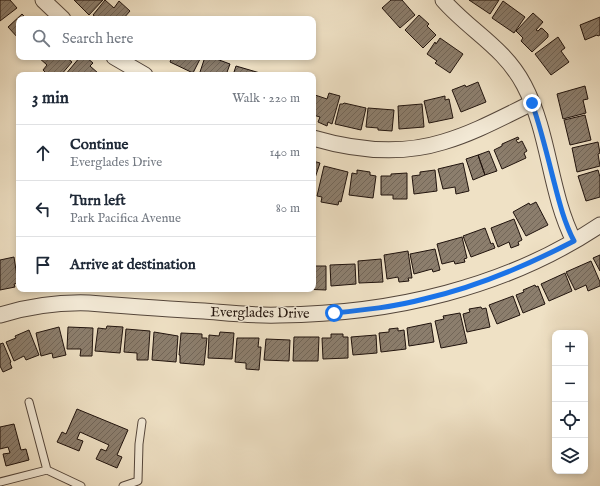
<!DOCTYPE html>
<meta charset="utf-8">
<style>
:root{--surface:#fff;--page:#f2f2f3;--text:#1f2937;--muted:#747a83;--line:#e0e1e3}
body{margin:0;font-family:"IM FELL English",serif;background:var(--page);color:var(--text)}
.controls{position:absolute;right:12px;bottom:12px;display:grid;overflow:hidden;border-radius:8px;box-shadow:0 2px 6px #0003}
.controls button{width:36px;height:36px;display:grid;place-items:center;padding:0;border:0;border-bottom:1px solid var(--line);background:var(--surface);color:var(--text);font:20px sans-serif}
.stop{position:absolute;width:12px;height:12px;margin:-9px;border:3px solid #1a73e8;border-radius:50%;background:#fff}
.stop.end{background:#1a73e8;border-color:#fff;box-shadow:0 1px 4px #0008}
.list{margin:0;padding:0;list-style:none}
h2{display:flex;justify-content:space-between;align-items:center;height:52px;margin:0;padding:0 16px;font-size:17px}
h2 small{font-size:13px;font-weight:400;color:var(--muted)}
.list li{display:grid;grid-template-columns:26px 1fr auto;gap:12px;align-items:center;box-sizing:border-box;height:56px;padding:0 16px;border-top:1px solid var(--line)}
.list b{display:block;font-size:15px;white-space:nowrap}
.list p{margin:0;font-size:13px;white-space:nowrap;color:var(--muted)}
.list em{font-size:13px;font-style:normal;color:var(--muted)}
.icon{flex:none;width:22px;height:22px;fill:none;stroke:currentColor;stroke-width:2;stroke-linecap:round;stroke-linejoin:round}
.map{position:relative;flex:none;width:600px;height:486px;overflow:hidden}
.search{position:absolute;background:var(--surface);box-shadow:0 2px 6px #0003;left:16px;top:16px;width:300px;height:44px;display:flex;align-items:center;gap:10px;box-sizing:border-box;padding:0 14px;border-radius:8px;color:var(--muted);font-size:15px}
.panel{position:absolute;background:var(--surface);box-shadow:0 2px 6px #0003;left:16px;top:72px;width:300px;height:220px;border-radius:8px}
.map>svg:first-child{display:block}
.building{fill:url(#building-hatch);stroke:#20130d}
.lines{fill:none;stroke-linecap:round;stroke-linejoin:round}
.service-casing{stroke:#54463b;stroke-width:9}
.minor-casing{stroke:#54463b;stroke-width:17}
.service{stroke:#f5ecd9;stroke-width:7}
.minor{stroke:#f5ecd9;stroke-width:15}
.route{stroke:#1a73e8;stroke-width:5}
.labels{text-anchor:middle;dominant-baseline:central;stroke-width:3;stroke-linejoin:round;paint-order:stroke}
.street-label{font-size:14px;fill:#20130d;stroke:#f5ecd9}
</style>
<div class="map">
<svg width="600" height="486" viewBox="0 0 600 486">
<defs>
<pattern id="building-hatch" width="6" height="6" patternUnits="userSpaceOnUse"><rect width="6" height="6" fill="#8c7e6d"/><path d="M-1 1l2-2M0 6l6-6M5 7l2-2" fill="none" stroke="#726658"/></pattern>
</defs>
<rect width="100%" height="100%" fill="#efe1c5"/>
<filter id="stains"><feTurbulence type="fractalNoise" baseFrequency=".005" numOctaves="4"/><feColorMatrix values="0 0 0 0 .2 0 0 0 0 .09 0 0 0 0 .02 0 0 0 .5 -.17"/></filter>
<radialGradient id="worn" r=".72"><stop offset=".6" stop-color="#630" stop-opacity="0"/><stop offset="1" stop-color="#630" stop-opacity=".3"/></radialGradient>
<path class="building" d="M0,0h10l7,8 -17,13z
M74,0h29l-14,15z
M105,0l9,8 5,-7 11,10 -7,8h-25l-5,-4z
M391,0h11l13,15 -15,13 -18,-20z
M469,0h30l-9,14z
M503,1l22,16 -11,16 -22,-15z
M533,13l10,9 -7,8 2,1 3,-3 2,1 5,5v3l-16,15 -11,-11 2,-3 -7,-7z
M22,14l5,5h-8v20l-11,-12z
M419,15l10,9 -2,2 9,9 -13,13 -18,-18z
M600,17v18l-2,1 -1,-1 -12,5 -5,-15z
M558,37l7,11 -4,3 8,11 -18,13 -16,-21z
M440,38l23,16 -13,19 -15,-10 2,-2 -10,-7 8,-12 1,2z
M38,57h28l6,5 -11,13h-13l-5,-5 4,-5z
M80,57h6l7,6 -3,3 8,7 -1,2h-32z
M172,57h29l-8,16 -23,-11z
M205,57l5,1 1,-1 19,7 -4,11h-27z
M236,66l24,7 -1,2h-26z
M478,82l8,20 -25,10 -9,-22 13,-5 1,2z
M585,86l3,13 -5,1 3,13 -23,6 -6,-25z
M329,93l11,3 -8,28 -4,-2 -1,4 -9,-4 2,-5 -7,-2v-14l2,-6 12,4z
M445,96v4l4,-1 4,19 -24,5 -5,-22z
M344,103l22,5 -5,22 -26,-6 5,-20h3z
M422,104l2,23 -25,2 -1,-23z
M368,108l26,2 -2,21 -14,-1v-2l-12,-1z
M585,115l6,25 -21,5 -6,-25z
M518,137l1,2 -3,1 2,3 4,-2 5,10 -3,2 2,5 -24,11 -8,-19 8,-4v-2z
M598,142l2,11 -2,1 2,12 -23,6 -5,-24z
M489,151l8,20 -12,4 -7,-20z
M478,155l7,20 -12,5 -7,-21z
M313,161l7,2 -7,21z
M463,163l6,28 -13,3 -1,-7 -12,2 -5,-20z
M324,166l24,6 -7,30 -2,-1 -1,4 -17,-3 1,-5 -5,-1z
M357,170l13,2v3l6,1 -3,22 -24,-3 3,-22 5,1z
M435,170l2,21 -23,3 -2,-18 8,-1v-3z
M598,170l2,7v20l-14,4 -8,-25z
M407,173v26h-14v-4h-12v-19h10v-2z
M536,202l12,23 -22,11 -13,-24 16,-9 1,2z
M514,219l8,21 -4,2 1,3 -8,3 -2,-6 -11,5 -7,-19z
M485,228l6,16 2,-1 2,5 -24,9 -8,-21z
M462,237l5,21 -3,1 1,3 -10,2 -1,-3 -12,3 -5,-20z
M435,249l5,21 -7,2 -1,-3 -18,5 -4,-20z
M408,251l4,27h-4l1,3 -10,1 -1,-5 -11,2 -3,-24z
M600,255v16l-7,-13z
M14,257l4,26 -4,1 1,3 -15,3v-30z
M381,259l2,23 -24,1 -1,-22z
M591,261l9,21v4l-12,5 -2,-6 -11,5 -9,-18z
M355,264l1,20 -25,2 -1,-21z
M313,266h13v24l-25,-1h12z
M565,273l7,18 -23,10 -8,-17z
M535,285l1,2 2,-1 7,18 -22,9 -7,-18 8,-3 -1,-2z
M513,296l7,19 -23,9 -8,-19z
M481,307l1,2 4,-1 4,19 -23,5 -4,-18 7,-2 -1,-3z
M460,313l7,30 -26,5 -6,-27 9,-2 -1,-3z
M431,323l3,19 -25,4 -2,-18z
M107,326l16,1 -3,26 -25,-2 3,-23 8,1z
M59,327l7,28 -13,3 -1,-5 -11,3 -5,-23z
M68,327l25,1 -1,28h-12l1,-7h-14z
M398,328v3l6,-1 2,19 -25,3 -2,-19 10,-1v-3z
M126,329l24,2 -2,29h-11v-7l-13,-1z
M29,330l10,25 -13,5 -2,-4 -10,5 -8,-19 10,-4 -1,-2z
M154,332l24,4 -2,26 -24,-2z
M220,332l14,1 -2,26 -24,-1 1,-23 10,1z
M181,333l21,1v4h5l-3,27 -24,-2v-8h-1z
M331,334h12v3h5v21l-25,1 -1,-21h9z
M376,335l1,18 -24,2 -2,-18z
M294,337h25l-1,24h-25z
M237,338h22l-1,9h3l-2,23 -13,-1v-6l-11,-1z
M266,339l24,1 -1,21 -25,-1z
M3,343l8,19 -1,1 2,5 -9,4 -3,-6v-22z
M77,409l51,21 -11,25 5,2 -5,11 -21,-9 5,-10 5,2 3,-6 -29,-13 -3,7 6,2 -4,10 -22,-9 5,-10 4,2z
M14,424l7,26 5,-1 3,11 -23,6 -3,-12 7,-1 -2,-6 -8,2v-22z"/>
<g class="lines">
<defs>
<path id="service" d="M29,402l18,68
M0,482l47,-12 34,16
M123,486l15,-5 1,-37 3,-22"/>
<path id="minor" d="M43,0l20,19
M443,0c27,31 61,47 81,85 26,49 25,107 50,156
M114,57l31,18
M313,138c41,12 88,17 130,4 31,-9 60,-25 89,-39
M0,315c30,-9 58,-13 89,-12 38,3 76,6 115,8 25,2 50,5 75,4 112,-1 227,-27 321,-90"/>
</defs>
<use href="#service" class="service-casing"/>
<use href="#minor" class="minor-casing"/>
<use href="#service" class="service"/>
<use href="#minor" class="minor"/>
</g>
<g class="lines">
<path class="route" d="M334,313c30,-3 60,-6 90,-14 53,-12 102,-33 150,-58 -11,-21 -16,-44 -22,-67 -6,-24 -12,-48 -20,-71"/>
</g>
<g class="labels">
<g class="street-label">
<text transform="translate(260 313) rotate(1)">Everglades Drive</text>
</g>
</g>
<rect width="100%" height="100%" filter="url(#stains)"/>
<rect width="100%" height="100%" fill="url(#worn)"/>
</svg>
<div class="controls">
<button>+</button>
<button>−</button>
<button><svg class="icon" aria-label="locate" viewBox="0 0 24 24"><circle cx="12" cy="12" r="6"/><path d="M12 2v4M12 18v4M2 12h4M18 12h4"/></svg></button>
<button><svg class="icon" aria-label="layers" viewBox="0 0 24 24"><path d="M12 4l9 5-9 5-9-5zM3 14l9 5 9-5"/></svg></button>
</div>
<div class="stop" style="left:334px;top:313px"></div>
<div class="stop end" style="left:532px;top:103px"></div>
<div class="search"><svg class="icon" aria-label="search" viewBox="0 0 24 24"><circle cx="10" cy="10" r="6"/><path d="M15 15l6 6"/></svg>Search here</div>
<section class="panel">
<h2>3 min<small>Walk · 220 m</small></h2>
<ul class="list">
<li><svg class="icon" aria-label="ahead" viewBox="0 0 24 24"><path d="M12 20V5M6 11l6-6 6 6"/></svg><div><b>Continue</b><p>Everglades Drive</p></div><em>140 m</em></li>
<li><svg class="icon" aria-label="left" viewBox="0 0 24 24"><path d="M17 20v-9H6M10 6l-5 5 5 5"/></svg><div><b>Turn left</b><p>Park Pacifica Avenue</p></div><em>80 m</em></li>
<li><svg class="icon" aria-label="arrive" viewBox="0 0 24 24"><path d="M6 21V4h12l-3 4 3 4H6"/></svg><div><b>Arrive at destination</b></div></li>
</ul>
</section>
</div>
